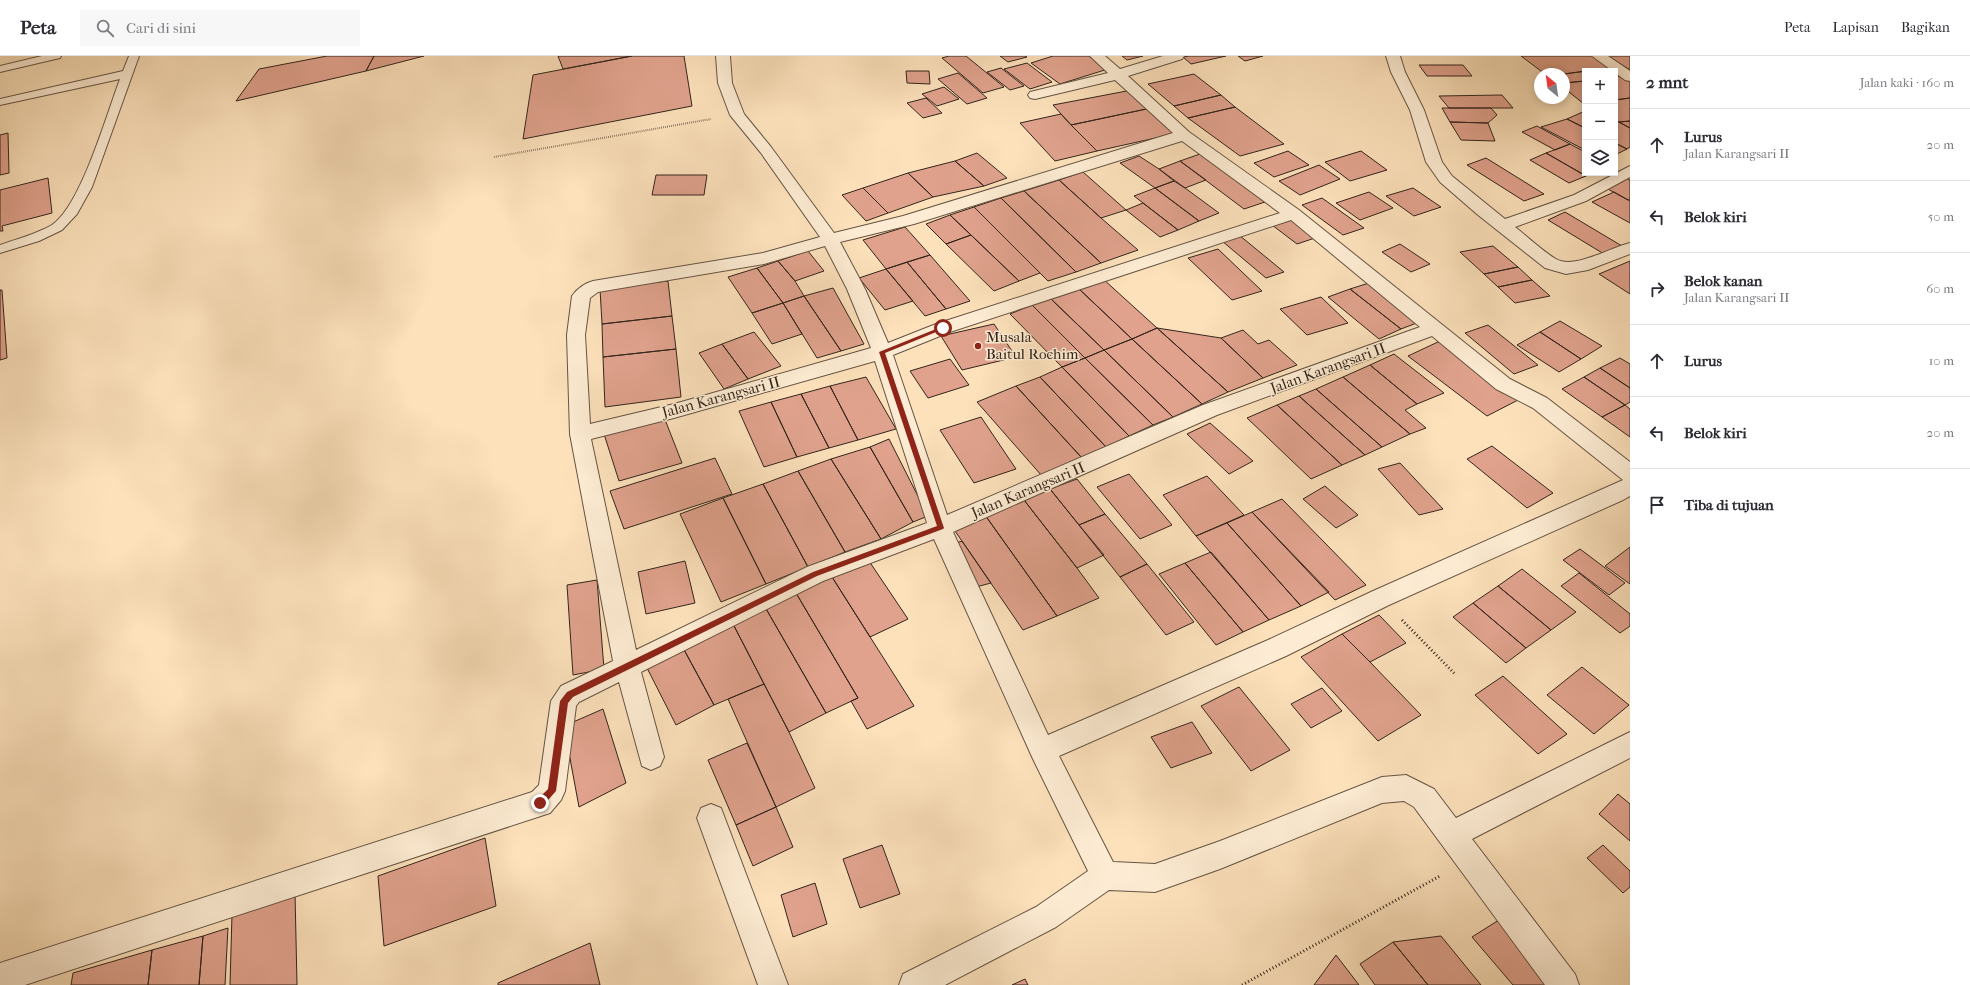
<!DOCTYPE html>
<html lang="id">
<meta charset="utf-8">
<style>
:root{--surface:#fff;--page:#f7f7f7;--text:#2b2b33;--muted:#7c7c81;--line:#e1e1e2}
body{margin:0;font-family:"IM FELL French Canon",serif;background:var(--page);color:var(--text)}
.controls{position:absolute;right:12px;top:12px;display:grid;overflow:hidden;border-radius:0px;box-shadow:0 2px 10px #0003}
.controls button{width:36px;height:36px;display:grid;place-items:center;padding:0;border:0;border-bottom:1px solid var(--line);background:var(--surface);color:var(--text);font:20px sans-serif}
.compass{position:absolute;left:1534px;top:12px;width:36px;height:36px;border-radius:50%;background:var(--surface);box-shadow:0 2px 10px #0003;rotate:331deg}
.stop{position:absolute;width:12px;height:12px;margin:-9px;border:3px solid #8f2418;border-radius:50%;background:#fff}
.stop.end{background:#8f2418;border-color:#fff;box-shadow:0 1px 4px #0008}
.list{margin:0;padding:0;list-style:none}
h2{display:flex;justify-content:space-between;align-items:center;height:52px;margin:0;padding:0 16px;font-size:17px}
h2 small{font-size:13px;font-weight:400;color:var(--muted)}
.list li{display:grid;grid-template-columns:26px 1fr auto;gap:12px;align-items:center;box-sizing:border-box;height:72px;padding:0 16px;border-top:1px solid var(--line)}
.list b{display:block;font-size:15px;white-space:nowrap}
.list p{margin:0;font-size:13px;white-space:nowrap;color:var(--muted)}
.list em{font-size:13px;font-style:normal;color:var(--muted)}
.icon{flex:none;width:22px;height:22px;fill:none;stroke:currentColor;stroke-width:2;stroke-linecap:round;stroke-linejoin:round}
.map{position:relative;flex:none;width:1630px;height:929px;overflow:hidden}
header{display:flex;align-items:center;gap:24px;box-sizing:border-box;height:56px;padding:0 20px;background:var(--surface);border-bottom:1px solid var(--line)}
header strong{font-size:19px}
nav{display:flex;gap:22px;margin-inline-start:auto;font-size:14px}
.search{width:280px;height:36px;background:var(--page);display:flex;align-items:center;gap:10px;box-sizing:border-box;padding:0 14px;border-radius:0px;color:var(--muted);font-size:15px}
main{display:flex}
aside{flex:1;background:var(--surface)}
.map>svg:first-child{display:block}
.building{fill:#e0a28d;stroke:#33251b}
.lines{fill:none;stroke-linecap:round;stroke-linejoin:round}
.service-casing{stroke:#655443;stroke-width:2}
.minor-casing{stroke:#655443;stroke-width:2}
.path-far1{stroke:#33251b;stroke-width:2;stroke-dasharray:0.5 1.5;stroke-linecap:butt}
.path{stroke:#33251b;stroke-width:3;stroke-dasharray:1 2.5;stroke-linecap:butt}
.service{fill:#fdecd3;fill-rule:evenodd}
.minor{fill:#fdecd3;fill-rule:evenodd}
.route{fill:#8f2418}
.poi-dot{fill:#8f2418;stroke:#fdecd3;stroke-width:1.5}
.labels{text-anchor:middle;dominant-baseline:central;stroke-width:3;stroke-linejoin:round;paint-order:stroke}
.poi-label{font-size:15px;fill:#33251b;stroke:#fdecd3;text-anchor:start}
.street-label{font-size:15px;fill:#33251b;stroke:#fdecd3}
</style>
<header>
<strong>Peta</strong>
<div class="search"><svg class="icon" aria-label="search" viewBox="0 0 24 24"><circle cx="10" cy="10" r="6"/><path d="M15 15l6 6"/></svg>Cari di sini</div>
<nav><a>Peta</a><a>Lapisan</a><a>Bagikan</a></nav>
</header>
<main>
<div class="map">
<svg width="1630" height="929" viewBox="0 0 1630 929">
<rect width="100%" height="100%" fill="#fce1bb"/>
<filter id="stains"><feTurbulence type="fractalNoise" baseFrequency=".005" numOctaves="4"/><feColorMatrix values="0 0 0 0 .2 0 0 0 0 .09 0 0 0 0 .02 0 0 0 .5 -.17"/></filter>
<radialGradient id="worn" r=".72"><stop offset=".6" stop-color="#630" stop-opacity="0"/><stop offset="1" stop-color="#630" stop-opacity=".3"/></radialGradient>
<path class="building" d="M327,0h47l-8,15 -130,30 23,-32z
M374,0h50l-58,15z
M558,0h74l-69,13z
M632,0h52l8,50 -169,33 10,-64z
M949,0h17l38,31 -21,6 -41,-35z
M1000,0h25l2,1 -19,5z
M1053,0h36l19,13 -48,15 -29,-21z
M1122,0h21l-16,4z
M1189,0h37l-35,8 -8,-7z
M1238,0h25l-18,5z
M1521,0h72l18,12 -47,6h-19z
M1608,0h22v14z
M1027,7l25,19 -22,7 -26,-20z
M1419,9h44l9,11h-45z
M1001,12l23,18 -14,4 -23,-18z
M906,15h23l1,13 -23,-1z
M1585,15v10l-21,2v-9z
M958,17l29,25 -20,6 -29,-25z
M1194,18l27,21 -47,11 -26,-22z
M1622,20l8,6v16l-15,2v-23z
M1585,25v23h-1l-20,-16v-5z
M944,31l15,12 -22,7 -15,-12z
M1132,34l19,18 -80,17 -18,-20z
M1221,39l14,12 -47,11 -14,-12z
M1502,39l11,13h-64l-10,-12z
M926,42l16,15 -19,5 -16,-15z
M1630,42v23l-11,1 -4,-2v-20z
M1235,51l49,37 -44,12 -52,-38z
M1151,52l27,25 -81,18 -26,-26z
M1442,52h49l6,7 -9,8 -38,-1z
M1585,55v17l-18,-9z
M1061,58l10,11 26,26 -42,10 -35,-38z
M1567,63l18,9v22l-44,-23z
M1615,64l15,8v19l-3,2 -12,-6z
M1630,65v7l-11,-6z
M1450,66l38,1 7,18 -34,-1z
M1537,70l33,18 -15,6 -33,-18z
M8,77l1,40 -9,2v-40z
M1615,87l12,6 -12,6z
M1570,88l15,8v21h7l-6,3 -40,-23z
M1288,95l21,14 -35,12 -20,-14z
M1361,95l26,19 -37,11 -25,-19z
M977,97l30,25 -23,8 -29,-25z
M1546,97l40,23 -17,7 -39,-23z
M1200,98l65,48 -21,7 -64,-48z
M1139,100l20,13 15,12 -19,7 -35,-25z
M1486,102l58,36 -20,7 -57,-36z
M955,105l29,25 -51,11 -25,-24z
M1180,105l26,19 -21,8 -26,-19z
M1319,109l21,14 -40,16 -21,-14z
M1083,116l43,38 -25,8 -42,-38z
M908,117l25,24 -45,16 -25,-25z
M656,119h51l-3,20h-52z
M48,122l4,35 -50,13 1,5h-3v-41z
M1626,122l4,2v19l-2,1 -22,-12z
M1059,124l42,38 37,32 -37,13 -77,-72z
M1174,125l11,7 34,25 -20,8 -44,-33z
M863,132l25,25 -22,8 -24,-26z
M1155,132l44,33 -21,9 -44,-34z
M1413,132l28,19 -27,9 -28,-20z
M1024,135l77,72 -25,9 -75,-74z
M1369,136l24,16 -33,12 -24,-17z
M1614,136l16,9v22l-38,-21z
M1001,142l75,74 -28,9 -74,-74z
M1322,142l42,30 -21,7 -41,-30z
M1143,147l35,27 -18,7 -34,-27z
M974,151l66,66 -21,8 -69,-66z
M1565,156l57,34 -18,8 -56,-34z
M950,159l21,20 -25,9 -20,-20z
M1293,162l25,19 -21,7 -25,-19z
M905,171l25,28 -44,14 -23,-29z
M971,179l48,46 -25,10 -48,-47z
M1239,179l45,37 -18,6 -44,-37z
M1400,188l30,20 -19,8 -29,-20z
M1493,190l25,21 -34,7 -24,-22z
M1218,193l44,42 -30,9 -44,-42z
M808,195l16,20 -29,10 -17,-20z
M930,199l40,46 -24,8 -39,-47z
M778,205l17,20 9,15 -21,7 -26,-35z
M1630,205v33l-31,-20z
M907,206l39,47 -21,7 -39,-47z
M1518,211l14,13 -34,7 -14,-13z
M757,212l26,35 -31,10 -24,-36z
M886,213l27,32 -28,9 -26,-32z
M1102,222l55,50 -25,11 -54,-51z
M1532,224l18,16 -35,7 -17,-16z
M668,225l4,35 -70,8 -2,-35z
M1372,226l50,39 -21,8 -51,-40z
M833,232l31,56 -23,7 -37,-55z
M1078,232l54,51 -28,11 -54,-52z
M1350,233l51,40 -22,10 -51,-42z
M0,234h2l5,68 -7,2z
M804,240l37,55 -24,7 -34,-55z
M1321,241l27,26 -41,12 -27,-26z
M1050,242l54,52 -19,8 -53,-53z
M783,247l19,31 -30,10 -20,-31z
M1032,249l53,53 -23,9 -52,-53z
M672,260l4,33 -73,8 -1,-33z
M1560,265l42,25 -21,13 -41,-27z
M994,268l22,33 -54,13 -21,-34z
M1488,269l50,40 -24,9 -49,-41z
M1157,272l71,64 -26,12 -70,-65z
M1157,272l64,10 42,40 -35,14z
M1243,274l15,14 11,-4 28,25 -34,13 -42,-40z
M754,276l27,34 -33,13 -26,-35z
M1540,276l41,27 -22,13 -42,-27z
M1132,283l70,65 -29,13 -69,-67z
M1440,285l80,58 -33,17 -79,-60z
M722,288l26,35 -24,10 -25,-36z
M676,293l5,48 -76,10 -2,-50z
M1104,294l69,67 -20,8 -68,-67z
M1394,298l50,39 -27,11 -47,-39z
M1085,302l68,67 -24,11 -67,-69z
M1620,302l10,6v24l-30,-20z
M950,303l19,26 -41,13 -18,-27z
M1370,309l47,39 -12,6 21,18 -16,6 -67,-57z
M1062,311l67,69 -23,11 -66,-70z
M1600,312l30,20v14l-5,3 -41,-28z
M866,321l30,52 -38,11 -28,-54z
M1040,321l66,70 -24,11 -66,-72z
M1343,321l67,57 -28,13 -66,-58z
M1584,321l41,28 -23,12 -40,-28z
M830,330l28,54 -29,8 -28,-54z
M1016,330l66,72 -40,18 -65,-74z
M1316,333l66,58 -17,8 -66,-59z
M801,338l28,54 -32,9 -26,-55z
M1299,340l66,59 -23,10 -65,-60z
M771,346l26,55 -33,10 -25,-56z
M1277,349l65,60 -31,14 -64,-61z
M1625,349l5,4v28l-28,-20z
M664,361l18,46 -63,18 -15,-47z
M981,361l35,52 -42,14 -34,-53z
M1210,367l43,38 -24,13 -42,-40z
M889,383l39,77 -15,6 -43,-75z
M1492,390l61,47 -26,15 -60,-49z
M870,391l43,75 -32,17 -50,-80z
M715,402l17,36 -108,35 -14,-38z
M831,403l50,80 -36,13 -47,-81z
M1400,407l43,46 -24,6 -41,-46z
M798,415l47,81 -37,15 -45,-83z
M1129,418l43,51 -32,14 -43,-52z
M1207,420l37,39 -48,21 -33,-41z
M1077,423l28,35 -26,11 -29,-36z
M763,428l45,83 -42,17 -43,-86z
M1325,430l33,29 -22,13 -33,-29z
M1050,433l29,36 25,30 -27,13 -53,-68z
M723,442l43,86 -45,18 -41,-88z
M1282,443l84,86 -31,15 -83,-88z
M1024,444l53,68 22,30 -42,18 -72,-101z
M1252,456l77,80 -28,14 -74,-83z
M1105,458l42,50 -27,13 -41,-52z
M985,459l72,101 -34,14 -70,-102z
M1227,467l74,83 -32,14 -73,-84z
M962,485l29,42 -19,5 -22,-43z
M1630,491v37l-25,-18z
M1580,493l45,34 -16,12 -46,-35z
M1211,496l58,68 -26,12 -58,-69z
M685,505l10,42 -49,11 -8,-42z
M869,505l39,58 -38,18 -38,-60z
M1185,507l58,69 -27,13 -57,-71z
M1147,508l47,58 -28,13 -46,-58z
M1522,513l54,43 -25,18 -53,-44z
M1579,517l51,41v12l-10,7 -59,-47z
M832,521l82,129 -47,23 -16,-28 7,-3 -62,-105z
M597,524l7,89 -31,6 -6,-90z
M1498,530l53,44 -25,18 -53,-45z
M796,537l62,105 -32,15 -61,-106z
M1473,547l53,45 -20,15 -53,-46z
M765,551l61,106 -37,19 -57,-110z
M1379,559l27,28 -36,19 -28,-28z
M732,566l32,62 -50,21 -32,-59z
M1342,578l28,28 51,53 -43,26 -77,-84z
M682,590l32,59 -38,20 -31,-61z
M1582,611l47,38 -35,29 -47,-39z
M1503,620l64,58 -29,20 -63,-59z
M764,628l25,48 26,56 -39,19 -48,-108z
M1239,631l51,63 -39,21 -50,-65z
M1322,632l20,23 -31,17 -20,-24z
M603,653l23,74 -47,24 -15,-81z
M1192,666l20,31 -41,15 -20,-31z
M747,687l29,64 -40,18 -28,-65z
M1618,738l12,10v37l-31,-27z
M776,751l17,40 -40,19 -17,-41z
M485,782l11,68 -112,40 -6,-70z
M882,789l18,49 -40,14 -17,-49z
M1603,789l27,26v16l-7,6 -36,-35z
M815,827l12,41 -34,13 -12,-42z
M295,837l2,92h-67l2,-71z
M1502,862l49,67h-38l-41,-48z
M228,872l-3,57h-26l4,-49z
M203,880l-4,49h-51l4,-35z
M1441,880l40,49h-53l-35,-43z
M1393,886l35,43h-53l-15,-21z
M590,887l10,42h-102v-2z
M152,894l-4,35h-77l2,-12z
M1336,899l23,30h-45z
M1025,923l3,6h-16z"/>
<g class="lines">
<defs>
<path id="service" d="M42,0h19l-1,2 -60,14v-6z
M129,0h10l-47,131 -15,27 -15,16 -23,11 -39,12v-8c17,-6 36,-11 52,-20 29,-19 55,-112 68,-146l-120,26v-6l123,-28z"/>
<path id="minor" d="M716,0h14l2,27 12,31 27,33 63,86 69,-17 270,-83 -58,-53 -80,19 -5,-1 -2,-3 2,-3 78,-19 -18,-17h15l15,13 43,-13h21l-2,3 -54,17 61,56 110,78 211,169 37,19 83,64v34l-7,4 -234,105 -103,51 -227,100 54,106 42,2 65,-23 162,-64 24,-2 28,14 22,29 174,-86v26l-158,81 103,135 4,11h-34l-131,-178 -10,-6 -22,2 -162,66 -65,23 -46,-2 -53,37 -111,58h-46l4,-11 133,-67 52,-36 -55,-112 -99,-220 -111,42 -182,91 23,85 -4,9 -9,4 -9,-4 -23,-84 -40,20 -3,4 -11,85 -4,9 -11,13 -525,172h-25v-22l532,-171 7,-7 12,-84 10,-15 52,-25 -43,-227 -3,-99 5,-39c5,-7 13,-13 21,-15l170,-28 57,-16 -59,-84 -31,-38 -12,-32zM1182,85l98,72 -344,111 -48,19 -23,-54 -25,-47 74,-18zM1291,164l129,107 -217,78 -256,110 -54,-160 57,-23zM825,190l22,43 24,59 -197,56 -84,20 -5,-89 5,-37 8,-6 166,-28zM1432,280l64,53 37,19 90,72 -250,111 -105,49 -220,95 -95,-203 264,-117zM875,305l52,162 -120,44 -171,83 -45,-211 83,-21z
M1386,0h14l5,16 19,38 18,52 10,14 53,43 69,-24 56,-29v11l-44,24 -71,26c13,10 27,24 41,32 18,11 55,-12 74,-16v11l-42,16 -22,4 -21,-6 -67,-53 -38,-33 -14,-20 -16,-52 -19,-38z
M1592,0h16l22,15v10l-5,-1z
M711,748l10,4 67,177h-30l-61,-167 4,-10z"/>
</defs>
<use href="#service" class="service-casing"/>
<use href="#minor" class="minor-casing"/>
<path class="path-far1" d="M494,101l217,-38"/>
<path class="path" d="M1402,564l54,55
M1242,929l198,-109"/>
<use href="#service" class="service"/>
<use href="#minor" class="minor"/>
</g>
<path class="route" d="M941,271l5,1 -61,25 59,175 -1,1 -126,47 -244,121 -5,6 -12,88 -13,15h-6v-6l11,-11 12,-88 7,-9 246,-120 124,-46 -58,-174z"/>
<circle class="poi-dot" cx="978" cy="290" r="4"/>
<g class="labels">
<g class="poi-label">
<text x="986" y="281">Musala<tspan x="986" dy="17">Baitul Rochim</tspan></text>
</g>
<g class="street-label">
<text transform="translate(1328 312) rotate(-20)">Jalan Karangsari II</text>
<text transform="translate(721 341) rotate(-15)">Jalan Karangsari II</text>
<text transform="translate(1028 434) rotate(-23)">Jalan Karangsari II</text>
</g>
</g>
<rect width="100%" height="100%" filter="url(#stains)"/>
<rect width="100%" height="100%" fill="url(#worn)"/>
</svg>
<div class="controls">
<button>+</button>
<button>−</button>
<button><svg class="icon" aria-label="layers" viewBox="0 0 24 24"><path d="M12 4l9 5-9 5-9-5zM3 14l9 5 9-5"/></svg></button>
</div>
<svg class="compass" viewBox="-18 -18 36 36"><path d="M0-13l5 13h-10z" fill="#e53935"/><path d="M0 13l5-13h-10z" fill="#7c7c81"/></svg>
<div class="stop" style="left:943px;top:272px"></div>
<div class="stop end" style="left:540px;top:747px"></div>
</div>
<aside>
<h2>2 mnt<small>Jalan kaki · 160 m</small></h2>
<ul class="list">
<li><svg class="icon" aria-label="ahead" viewBox="0 0 24 24"><path d="M12 20V5M6 11l6-6 6 6"/></svg><div><b>Lurus</b><p>Jalan Karangsari II</p></div><em>20 m</em></li>
<li><svg class="icon" aria-label="left" viewBox="0 0 24 24"><path d="M17 20v-9H6M10 6l-5 5 5 5"/></svg><div><b>Belok kiri</b></div><em>50 m</em></li>
<li><svg class="icon" aria-label="right" viewBox="0 0 24 24"><path d="M7 20v-9h11M14 6l5 5-5 5"/></svg><div><b>Belok kanan</b><p>Jalan Karangsari II</p></div><em>60 m</em></li>
<li><svg class="icon" aria-label="ahead" viewBox="0 0 24 24"><path d="M12 20V5M6 11l6-6 6 6"/></svg><div><b>Lurus</b></div><em>10 m</em></li>
<li><svg class="icon" aria-label="left" viewBox="0 0 24 24"><path d="M17 20v-9H6M10 6l-5 5 5 5"/></svg><div><b>Belok kiri</b></div><em>20 m</em></li>
<li><svg class="icon" aria-label="arrive" viewBox="0 0 24 24"><path d="M6 21V4h12l-3 4 3 4H6"/></svg><div><b>Tiba di tujuan</b></div></li>
</ul>
</aside>
</main>
